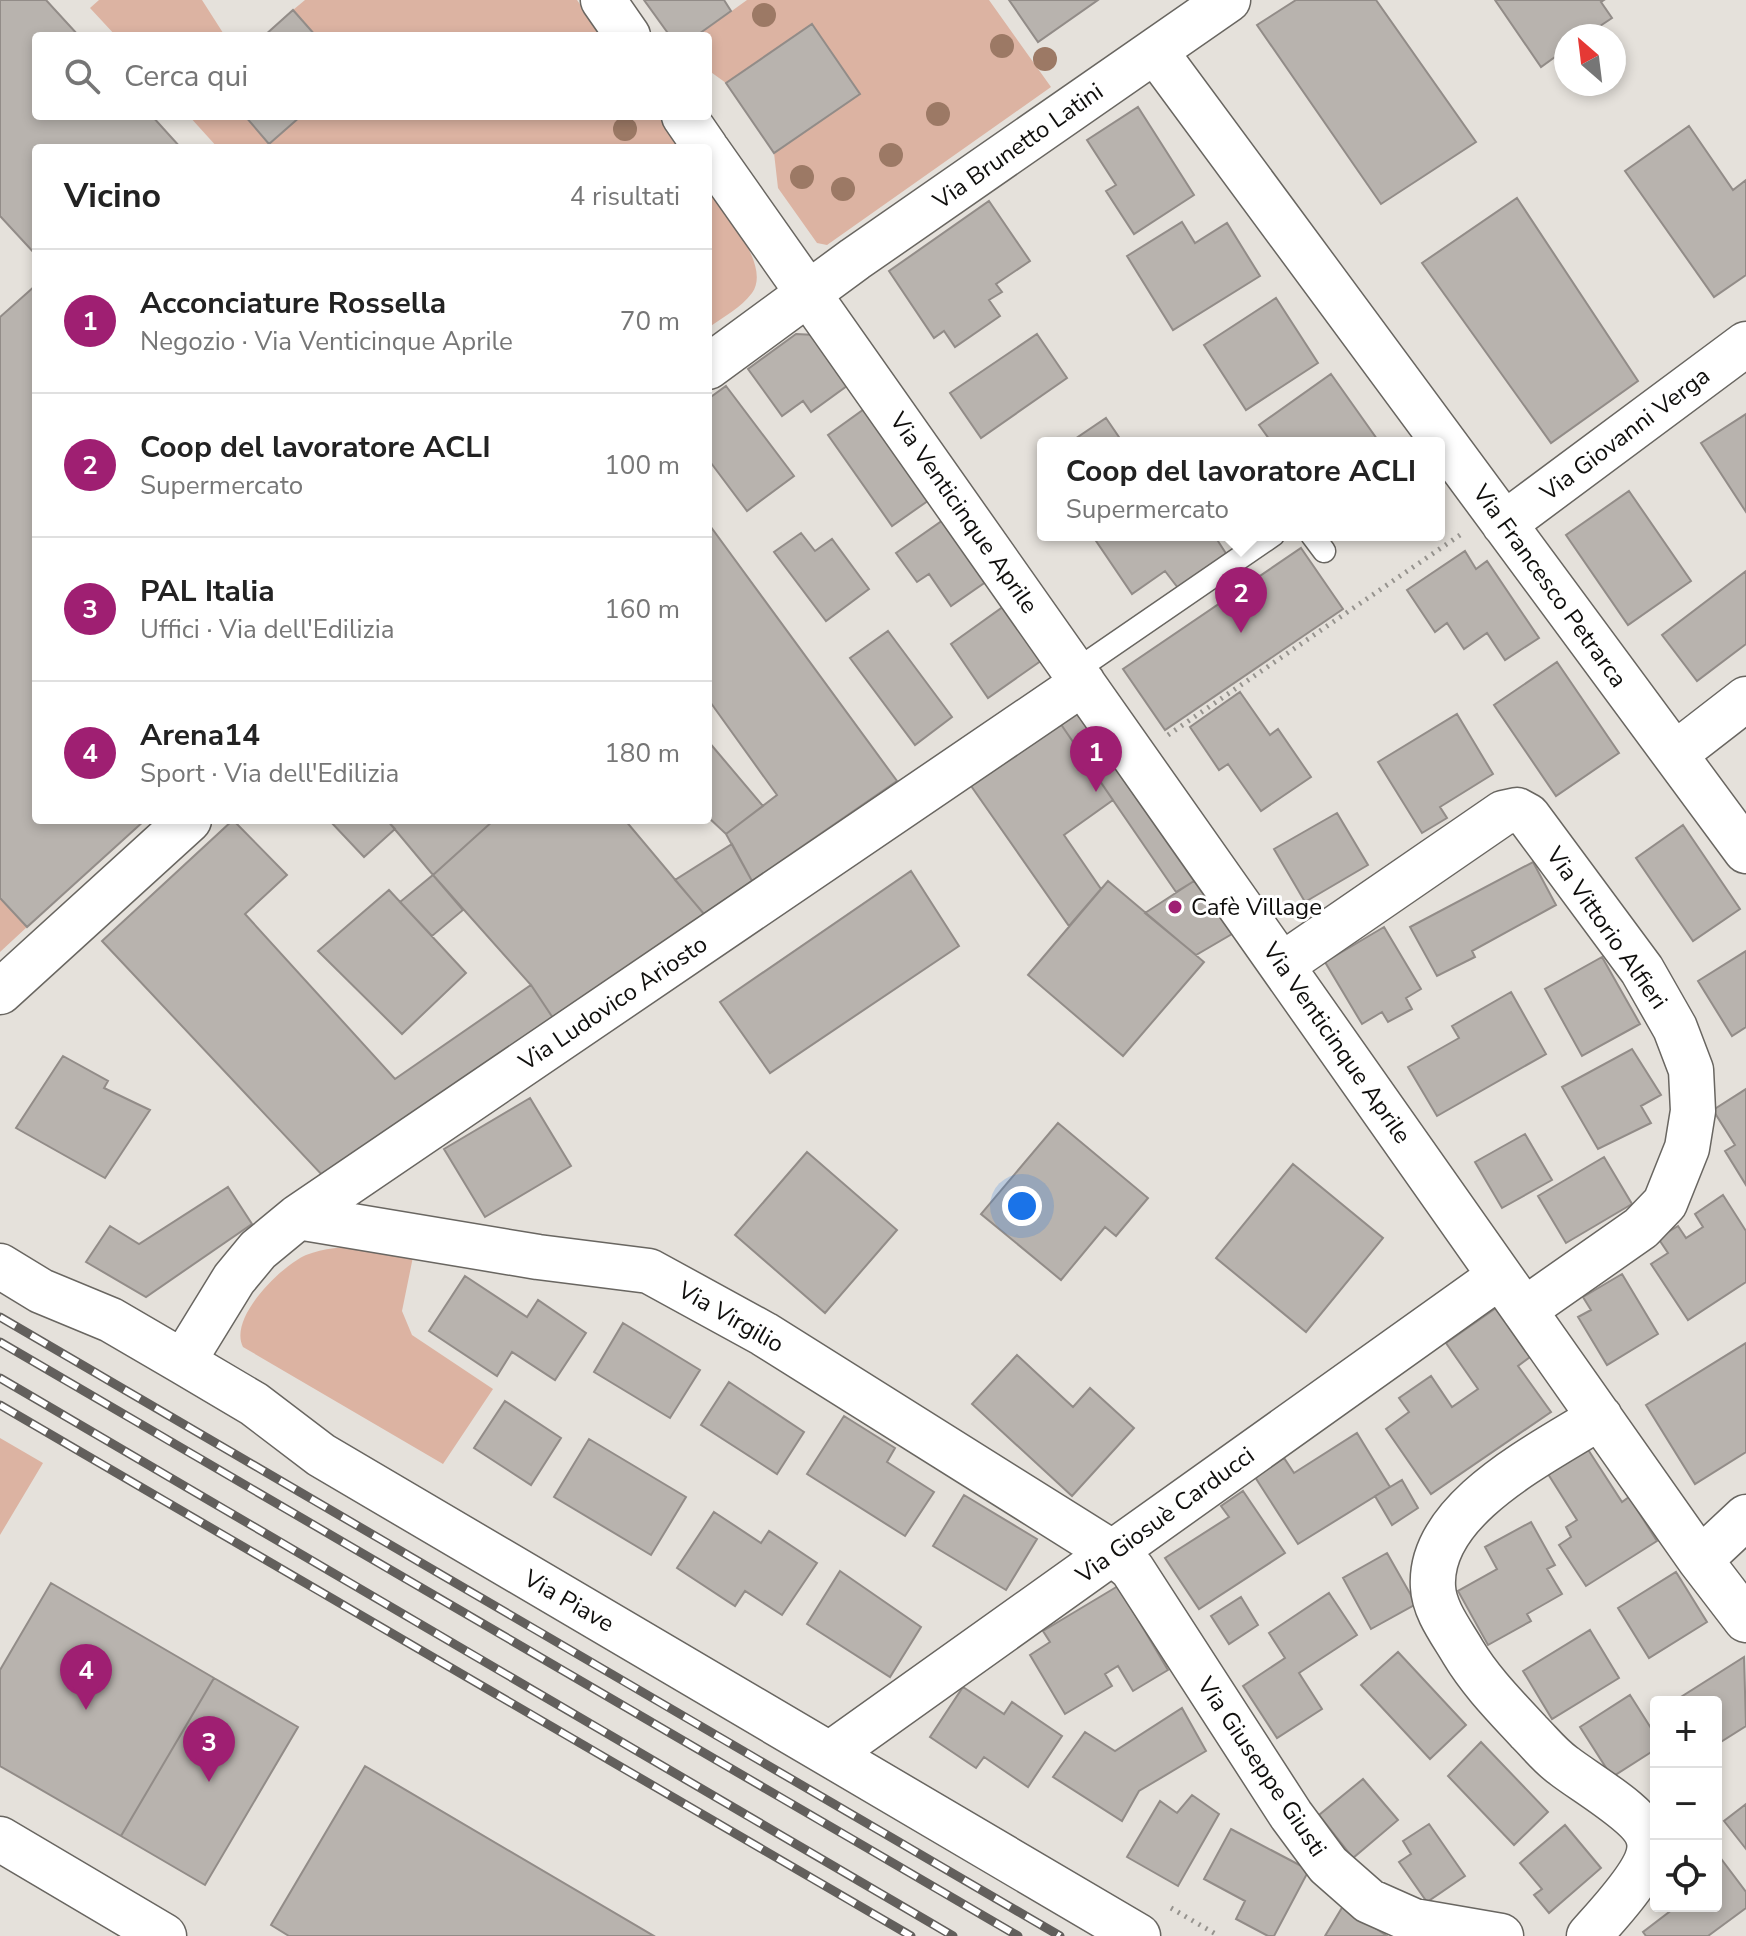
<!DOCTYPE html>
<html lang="it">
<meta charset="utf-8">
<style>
:root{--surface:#fff;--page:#f6f6f6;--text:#222;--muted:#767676;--line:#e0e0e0;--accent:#9f1f72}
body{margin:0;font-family:"Nunito Sans",sans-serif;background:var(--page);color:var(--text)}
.controls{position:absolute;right:24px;bottom:24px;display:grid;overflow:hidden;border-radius:8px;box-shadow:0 4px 12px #0003}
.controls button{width:72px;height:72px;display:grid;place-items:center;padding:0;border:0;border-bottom:2px solid var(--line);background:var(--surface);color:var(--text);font:40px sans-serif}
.compass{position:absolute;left:1554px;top:24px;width:72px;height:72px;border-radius:50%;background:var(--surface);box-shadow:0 4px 12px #0003;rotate:332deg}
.you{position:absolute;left:1022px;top:1206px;width:28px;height:28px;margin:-20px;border:6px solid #fff;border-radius:50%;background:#1a73e8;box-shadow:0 0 0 12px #1a73e833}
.badge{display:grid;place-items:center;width:52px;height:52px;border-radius:50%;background:var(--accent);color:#fff;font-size:26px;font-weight:700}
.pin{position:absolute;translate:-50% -66px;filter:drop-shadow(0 2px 4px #0008)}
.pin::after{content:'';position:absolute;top:42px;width:28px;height:24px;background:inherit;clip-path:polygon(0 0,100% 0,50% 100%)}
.popup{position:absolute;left:1037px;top:437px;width:408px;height:104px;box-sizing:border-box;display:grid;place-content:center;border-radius:8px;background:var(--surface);filter:drop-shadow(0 2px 6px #0005);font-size:26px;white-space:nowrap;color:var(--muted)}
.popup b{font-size:30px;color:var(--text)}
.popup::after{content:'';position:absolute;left:50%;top:100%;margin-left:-16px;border:16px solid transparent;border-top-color:var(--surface)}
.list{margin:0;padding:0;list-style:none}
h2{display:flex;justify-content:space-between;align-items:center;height:104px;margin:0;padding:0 32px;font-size:34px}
h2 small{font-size:26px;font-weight:400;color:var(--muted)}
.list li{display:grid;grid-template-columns:52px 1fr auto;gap:24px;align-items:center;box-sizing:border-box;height:144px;padding:0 32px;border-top:2px solid var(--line)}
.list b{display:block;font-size:30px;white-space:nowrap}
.list p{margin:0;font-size:26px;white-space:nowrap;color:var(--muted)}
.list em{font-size:26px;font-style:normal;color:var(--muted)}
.icon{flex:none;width:44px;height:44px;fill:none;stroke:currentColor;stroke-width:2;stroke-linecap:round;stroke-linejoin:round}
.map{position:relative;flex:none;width:1746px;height:1936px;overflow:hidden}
.search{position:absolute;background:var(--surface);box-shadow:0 4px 12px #0003;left:32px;top:32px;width:680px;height:88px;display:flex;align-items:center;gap:20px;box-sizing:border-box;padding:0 28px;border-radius:8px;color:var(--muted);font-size:30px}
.panel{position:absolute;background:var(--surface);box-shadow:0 4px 12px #0003;left:32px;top:144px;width:680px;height:680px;border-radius:8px}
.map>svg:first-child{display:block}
.green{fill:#dcb3a2}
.building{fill:#b8b3ae;stroke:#928c88;stroke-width:2}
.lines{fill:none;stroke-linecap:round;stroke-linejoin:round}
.service-casing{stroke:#696661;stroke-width:25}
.minor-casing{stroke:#696661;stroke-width:47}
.path{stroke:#96938e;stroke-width:5;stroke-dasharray:2 6;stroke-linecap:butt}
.service{stroke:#fff;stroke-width:22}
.minor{stroke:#fff;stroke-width:44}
.rail-casing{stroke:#625f5c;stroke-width:9}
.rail{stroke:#fff;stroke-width:6;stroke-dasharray:18;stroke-linecap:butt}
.tree{fill:#9c7965}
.poi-dot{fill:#9f1f72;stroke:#fff;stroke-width:3}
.labels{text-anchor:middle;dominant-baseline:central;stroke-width:6;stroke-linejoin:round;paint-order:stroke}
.street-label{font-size:24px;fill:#100f0d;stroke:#fff}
.poi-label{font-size:24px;fill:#100f0d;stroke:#fff;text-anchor:start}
</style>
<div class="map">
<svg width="1746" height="1936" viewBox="0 0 1746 1936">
<rect width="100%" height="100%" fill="#e5e1db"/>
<path class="green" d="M99,0h103l23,36h-109l-26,-28z
M305,0h272l23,33 -4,3h-280l-23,-26z
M747,0h242l62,87 -224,158 -10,-2 -39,-55 -4,-35 85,-59 -47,-69 -86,58 -18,-13v-34h-11z
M189,116h56l24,27 32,-27h326l4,6 10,-6h17l22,32h-462z
M708,190c16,23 64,75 44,103 -11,15 -29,24 -44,35z
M0,898l27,29 -27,25z
M362,1246l52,6 -12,59 10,24 81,54 -50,75 -200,-117c-15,-29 38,-81 63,-92 18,-7 37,-8 56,-9z
M0,1438l43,25 -43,72z"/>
<path class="building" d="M0,0h46l33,36h-43v80h116l29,32h-145v107l-36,-39z
M644,0h80l7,11 -35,25h-26z
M1009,0h89l-60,42z
M1296,0h80l100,142 -95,62 -124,-179z
M1495,0h109l-3,2 11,16 -27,18h-19v13l-25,18z
M293,10l23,26h-52z
M812,24l48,70 -86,59 -48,-70z
M1138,107l56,88 -60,39 -28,-43 10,-6 -29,-45z
M245,116h56l-32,28z
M1689,126l44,64 13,-10v95l-32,22 -89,-126z
M1517,198l121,183 -87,62 -129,-180z
M989,201l41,60 -34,23 6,8 -13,8 11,16 -45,31 -11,-16 -10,7 -45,-67z
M1182,222l13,21 32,-20 33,53 -87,54 -46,-74z
M36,285v535h109l-118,107 -27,-29v-581z
M1276,298l42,65 -72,47 -42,-65z
M796,334l20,1 35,48 -40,29 -8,-11 -21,15 -34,-47z
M1037,334l30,44 -86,60 -31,-45z
M1331,374l46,65 -6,4h-99l-13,-18z
M726,386l68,90 -47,35 -39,-52v-60z
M867,407l65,91 -40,28 -64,-91z
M1746,414v98l-45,-69z
M1106,418l17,25h-54z
M1629,491l62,90 -63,44 -62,-90z
M946,518l44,61 -39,27 -22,-32 -12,8 -21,-29z
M708,523l189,258 -145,100 -26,-47 51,-39 -69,-96z
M801,533l14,18 17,-12 37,50 -43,32 -52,-69z
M1092,535h122l13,20 -49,33 -13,-17 -33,23z
M1301,548l42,61 -178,121 -42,-61z
M1465,551l11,18 11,-8 52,77 -34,22 -18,-27 -23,16 -17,-26 -12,9 -28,-42z
M1746,571v73l-49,37 -35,-46z
M1007,604l38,54 -57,40 -37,-54z
M888,631l64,86 -37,28 -65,-87z
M1557,662l62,91 -63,43 -62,-91z
M1240,692l30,43 8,-6 33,48 -50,34 -33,-47 -9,6 -29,-43z
M1074,709l120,172 -18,11 -118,-172z
M1457,714l36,60 -53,33 7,11 -25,15 -44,-71z
M1058,720l55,80 -49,35 37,54 -32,37 -100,-143z
M708,741l55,65 -37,28 -18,-17z
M1337,813l31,52 -63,37 -31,-53z
M233,820l54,55 -42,39 150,165 136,-94 22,33 -230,158 -221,-235z
M329,820h58l8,9 -31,28z
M387,820h107l-61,55z
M494,820h131l79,94 -151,104 -22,-33 -98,-110z
M1683,825l57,84 -47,32 -57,-83z
M732,844l20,37 -48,33 -29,-34z
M1533,862l23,43 -84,46 3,6 -38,19 -27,-49z
M911,871l48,75 -189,127 -50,-71z
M433,875l30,35 -31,26 -32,-34z
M1108,881l96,81 -81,94 -95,-81z
M1194,881l38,53 -36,21 -51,-42z
M389,890l77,83 -64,61 -84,-83z
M1384,927l37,62 -15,9 6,11 -24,13 -6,-10 -20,12 -37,-62z
M1746,951v76l-14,9 -34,-55z
M1602,957l38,67 -58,32 -37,-67z
M1511,992l35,62 -109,62 -29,-49 51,-29 -7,-12z
M1632,1049l29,46 -20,11 10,17 -53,26 -36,-62z
M63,1056l45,25 -4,7 46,22 -45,68 -89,-50z
M1746,1089v96l-21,-34 10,-6 -22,-35z
M530,1098l41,68 -86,51 -41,-68z
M1058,1123l90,75 -32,38 -11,-9 -44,53 -80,-66z
M1525,1134l27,46 -50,28 -27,-46z
M807,1152l90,78 -72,83 -90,-78z
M1604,1157l28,47 -66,39 -28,-47z
M1293,1164l90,74 -77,94 -90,-74z
M228,1187l24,37 -106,73 -60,-35 24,-36 29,18z
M1723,1195l23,36v51l-58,38 -37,-56 17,-11 -10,-15 20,-12 8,12 17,-11 -8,-13z
M1622,1274l36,60 -51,31 -29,-48 13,-7 -8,-13z
M465,1276l62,41 11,-17 48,33 -31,47 -43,-28 -15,24 -68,-45z
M1496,1308l34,49 -12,9 33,46 -120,82 -45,-65 23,-17 -10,-14 32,-22 21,31 26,-18 -32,-46z
M623,1323l77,47 -30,48 -76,-46z
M1746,1343v109l-51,32 -49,-79z
M1017,1355l56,52 17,-19 44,40 -62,68 -100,-92z
M729,1382l75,50 -27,42 -76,-49z
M505,1401l56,37 -30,47 -57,-37z
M844,1416l51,32 -8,14 47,30 -29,44 -98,-62z
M1357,1433l33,54 -92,57 -43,-67 29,-19 10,15z
M589,1439l97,58 -35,58 -97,-58z
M1587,1448l35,54 7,-5 28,44 -71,45 -27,-41 12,-8 -5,-10 11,-7 -29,-46z
M1402,1480l16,28 -26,17 -17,-29z
M1243,1491l42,62 -86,56 -34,-51 64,-41 -8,-11z
M964,1495l73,44 -31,51 -73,-44z
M714,1512l47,31 8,-12 48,32 -35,52 -37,-24 -10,15 -58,-38z
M1531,1522l24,43 -8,4 15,25 -35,20 4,7 -43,24 -30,-54 39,-22 -12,-22z
M1387,1553l29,51 -45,25 -28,-51z
M840,1571l81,56 -31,50 -83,-53z
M1676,1572l31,50 -58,36 -31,-50z
M51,1583l163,95 -93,158 -121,-70v-96z
M1118,1586l50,84 -35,21 -15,-25 -13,8 7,12 -47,28 -35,-59 20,-13 -7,-11z
M1329,1593l28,42 -58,38 23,36 -45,29 -34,-52 42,-28 -16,-25z
M1241,1597l17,28 -29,19 -18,-28z
M1590,1630l29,48 -67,41 -29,-48z
M1398,1652l68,73 -36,34 -69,-74z
M1744,1657l2,69 -30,19v-43h-43z
M214,1678l84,49 -93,158 -84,-49z
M963,1687l41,27 8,-12 50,34 -34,51 -44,-30 -8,11 -46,-31z
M1630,1695l26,41v13l-44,28 -32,-50z
M1182,1708l24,43 -67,40 -17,30 -69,-44 32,-45 30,19z
M1481,1742l67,70 -34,33 -66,-69z
M365,1766l289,170h-365l-18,-11z
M1363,1779l35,41 -45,38 -34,-43z
M1192,1795l27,19 -41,72 -51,-29 33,-56 17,12z
M1746,1804v45l-22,-28z
M1429,1824l36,52 -38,26 -28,-40 12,-8 -8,-13z
M1565,1825l36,43 -52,45 -15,-18 8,-6 -22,-26z
M1231,1829l78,41 -35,66h-6l-32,-17 9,-18 -41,-22z
M1716,1852l30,40v16l-38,28h-62l-3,-4 30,-23 -2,-3h45z
M1343,1906l44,30h-62z"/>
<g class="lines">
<defs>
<path id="service" d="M1312,535l12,16
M1075,671l198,-136"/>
<path id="minor" d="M603,0l25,36
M1155,51l591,800
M684,116l22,32
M708,151l992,1409 46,60
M708,367l147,-108 373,-259
M1504,524l242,-180
M1675,754l71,-55
M1282,965l221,-152 14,-3 11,6 114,154 33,58 16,42 2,41 -6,37 -22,55 -24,25 -117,82
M0,992l189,-172
M298,1217l240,40 111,14 115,63 349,219 19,16 159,246 37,50 41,36 45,20 87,15
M0,1266l41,25 70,29 72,42 71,42 67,51 817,481
M183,1362l51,-83 24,-29 40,-33 785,-534
M1700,1560l46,-43
M830,1754l670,-478
M0,1839l164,97
M1589,1936c17,-20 65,-68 60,-95 -4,-25 -65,-59 -85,-75 -13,-9 -24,-23 -35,-34 -23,-25 -48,-50 -66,-80 -11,-19 -29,-42 -30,-65 -5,-79 111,-134 167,-170"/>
</defs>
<use href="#service" class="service-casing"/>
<use href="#minor" class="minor-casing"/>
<path class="path" d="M1168,735l292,-200
M1171,1908l48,28"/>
<use href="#service" class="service"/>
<use href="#minor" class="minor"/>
<defs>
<path id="rail" d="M0,1317l1060,619
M0,1342l1018,594
M0,1378l953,558
M0,1405l911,531"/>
</defs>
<use href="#rail" class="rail-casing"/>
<use href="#rail" class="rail"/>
</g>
<g class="tree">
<circle cx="764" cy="15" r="12"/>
<circle cx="1002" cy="46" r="12"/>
<circle cx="1045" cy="59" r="12"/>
<circle cx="938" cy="114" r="12"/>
<circle cx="625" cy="129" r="12"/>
<circle cx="891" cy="155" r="12"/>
<circle cx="802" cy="177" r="12"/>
<circle cx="843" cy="189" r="12"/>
</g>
<circle class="poi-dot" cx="1175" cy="907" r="8"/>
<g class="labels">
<g class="street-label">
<text transform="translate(1018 146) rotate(-35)">Via Brunetto Latini</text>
<text transform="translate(1625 434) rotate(-37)">Via Giovanni Verga</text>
<text transform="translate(964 513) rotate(55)">Via Venticinque Aprile</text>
<text transform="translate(1550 586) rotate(54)">Via Francesco Petrarca</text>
<text transform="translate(1607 928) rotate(55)">Via Vittorio Alfieri</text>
<text transform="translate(613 1003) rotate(-34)">Via Ludovico Ariosto</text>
<text transform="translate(1337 1043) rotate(55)">Via Venticinque Aprile</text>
<text transform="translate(731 1317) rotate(30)">Via Virgilio</text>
<text transform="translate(1165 1515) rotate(-36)">Via Giosuè Carducci</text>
<text transform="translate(569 1601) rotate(30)">Via Piave</text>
<text transform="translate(1262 1767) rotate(56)">Via Giuseppe Giusti</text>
</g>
<g class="poi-label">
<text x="1191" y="907">Cafè Village</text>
</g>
</g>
</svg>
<div class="controls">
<button>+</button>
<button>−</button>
<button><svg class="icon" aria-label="locate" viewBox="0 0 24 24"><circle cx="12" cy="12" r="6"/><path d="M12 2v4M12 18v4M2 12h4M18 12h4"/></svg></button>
</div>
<svg class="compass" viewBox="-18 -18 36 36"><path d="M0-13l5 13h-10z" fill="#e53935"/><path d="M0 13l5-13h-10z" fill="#767676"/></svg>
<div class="you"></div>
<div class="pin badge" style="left:1096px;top:792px">1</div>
<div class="pin badge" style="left:1241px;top:633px">2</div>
<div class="popup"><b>Coop del lavoratore ACLI</b>Supermercato</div>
<div class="pin badge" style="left:209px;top:1782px">3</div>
<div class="pin badge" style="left:86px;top:1710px">4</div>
<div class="search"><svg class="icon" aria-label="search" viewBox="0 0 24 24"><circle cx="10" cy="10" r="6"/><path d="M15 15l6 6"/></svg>Cerca qui</div>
<section class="panel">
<h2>Vicino<small>4 risultati</small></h2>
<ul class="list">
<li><span class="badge">1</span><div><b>Acconciature Rossella</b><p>Negozio · Via Venticinque Aprile</p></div><em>70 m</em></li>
<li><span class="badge">2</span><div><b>Coop del lavoratore ACLI</b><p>Supermercato</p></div><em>100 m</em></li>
<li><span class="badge">3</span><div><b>PAL Italia</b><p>Uffici · Via dell'Edilizia</p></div><em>160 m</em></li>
<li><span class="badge">4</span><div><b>Arena14</b><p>Sport · Via dell'Edilizia</p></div><em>180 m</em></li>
</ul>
</section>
</div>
